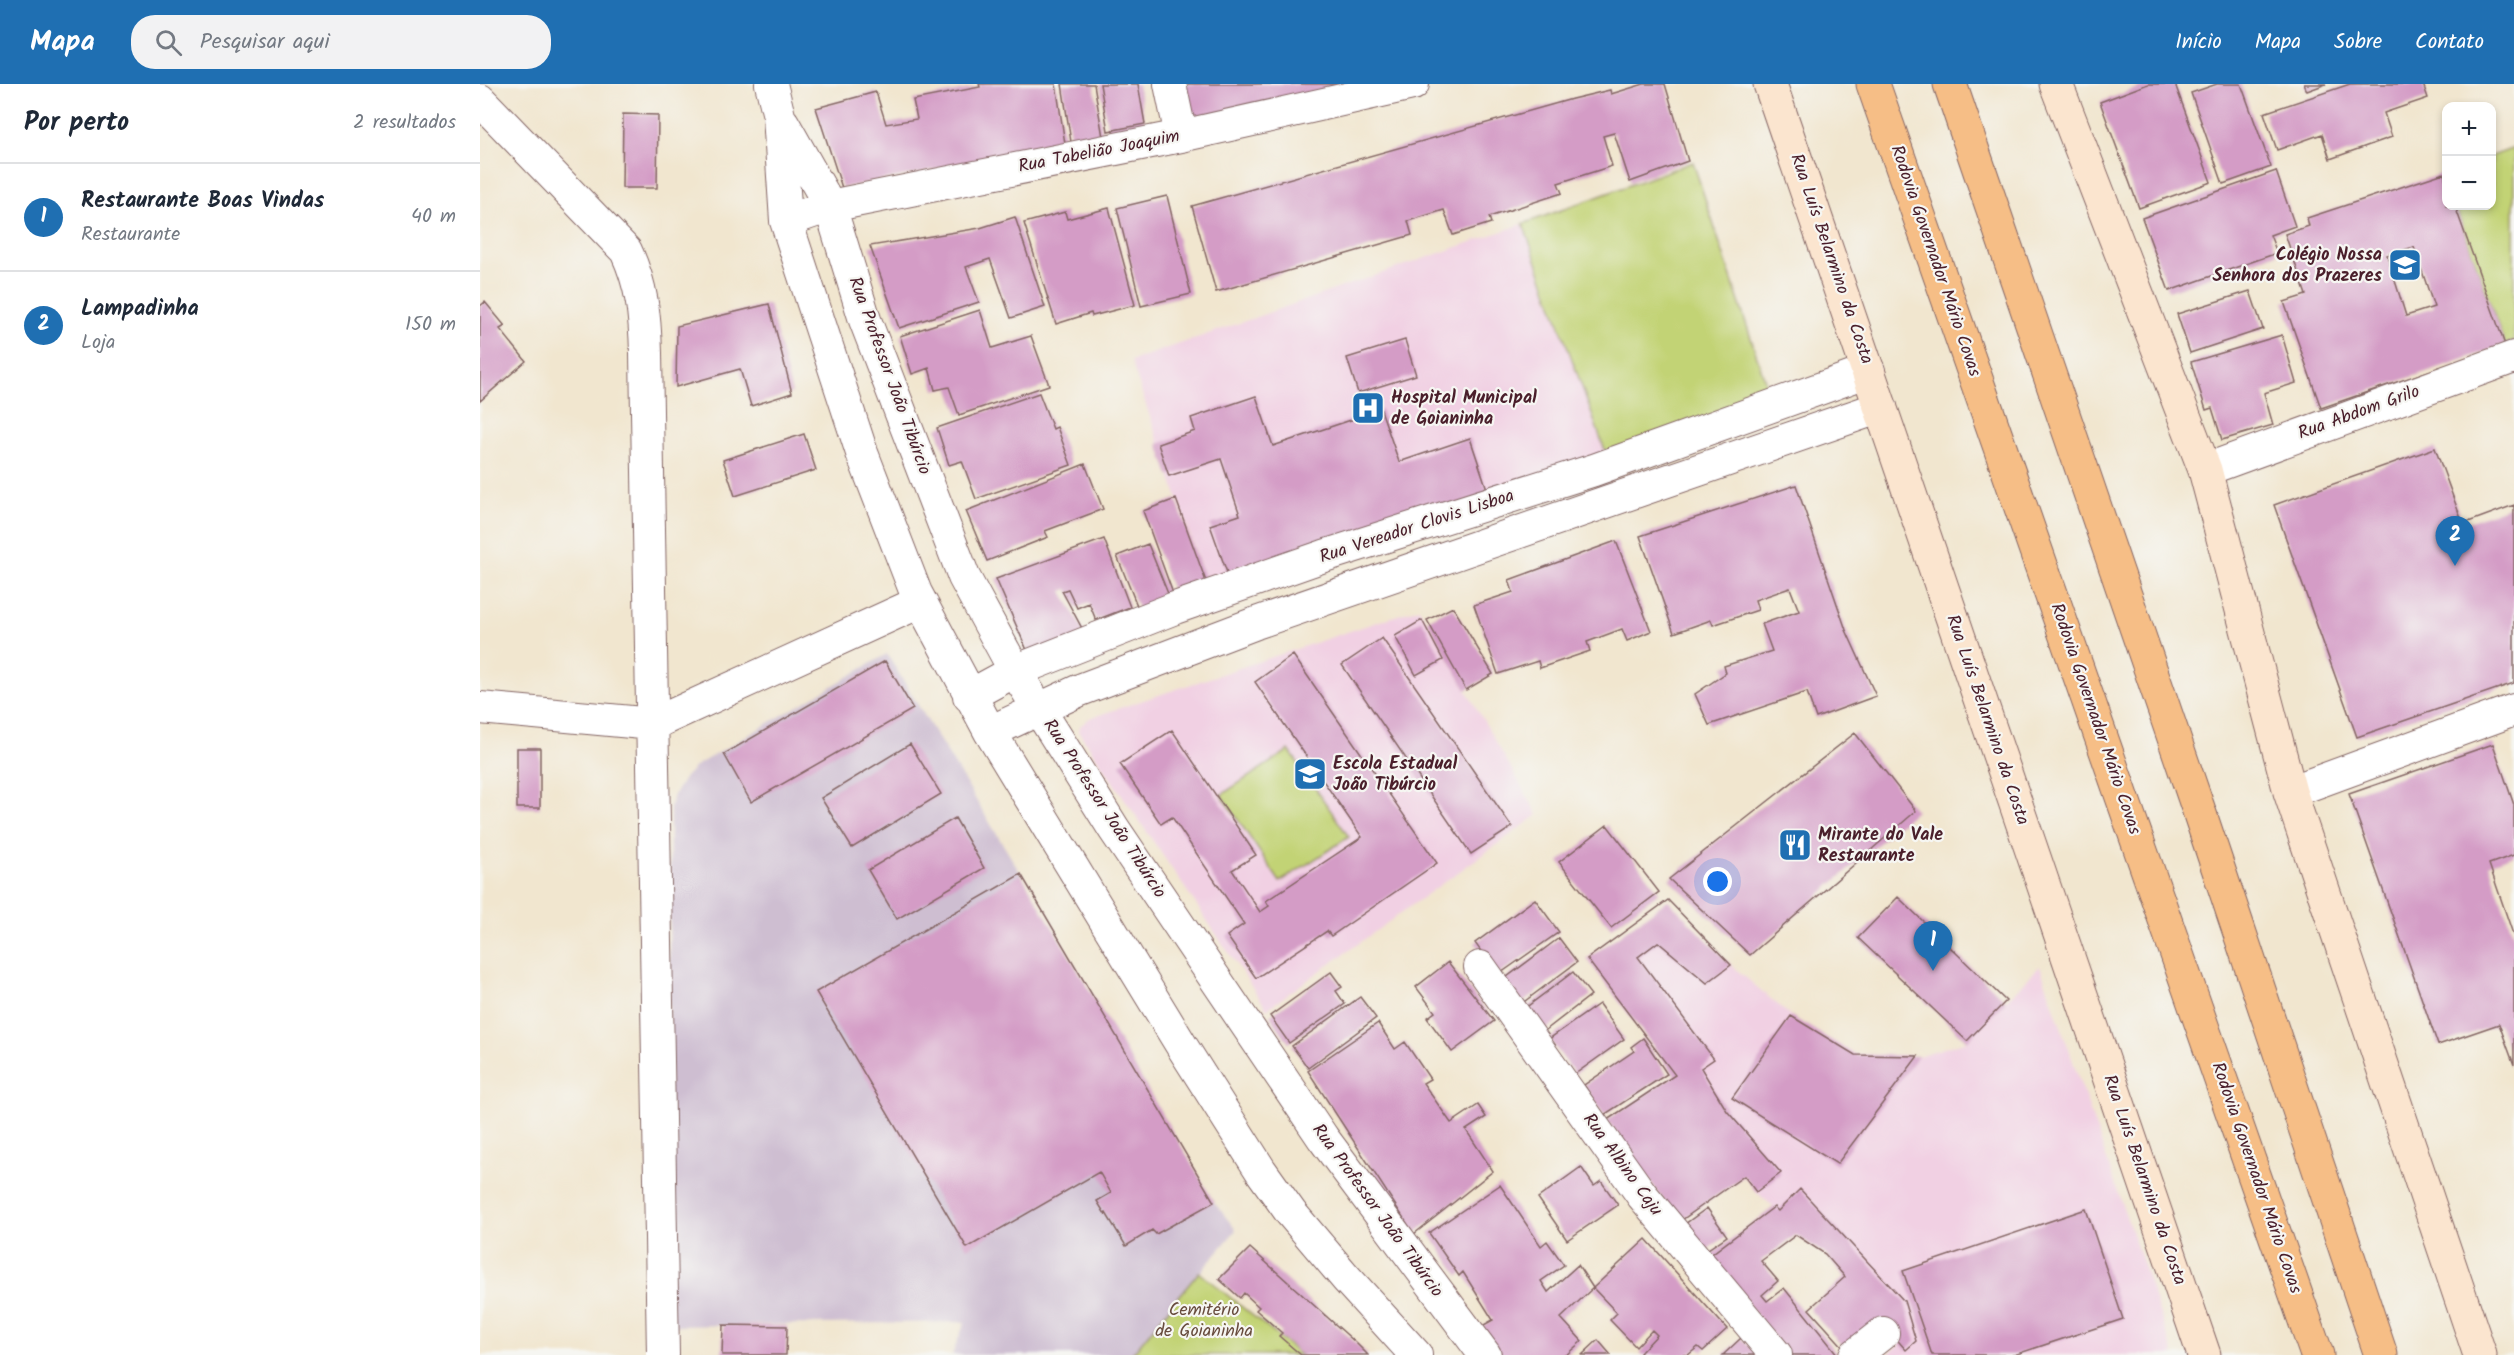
<!DOCTYPE html>
<html lang="pt">
<meta charset="utf-8">
<style>
:root{--surface:#fff;--page:#f2f2f3;--text:#1f2937;--muted:#747a83;--line:#e0e1e3;--accent:#1f6fb2}
body{margin:0;font-family:Kalam,sans-serif;background:var(--page);color:var(--text)}
.controls{position:absolute;right:18px;top:18px;display:grid;overflow:hidden;border-radius:12px;box-shadow:0 3px 9px #0003}
.controls button{width:54px;height:54px;display:grid;place-items:center;padding:0;border:0;border-bottom:2px solid var(--line);background:var(--surface);color:var(--text);font:30px sans-serif}
.you{position:absolute;left:1238px;top:798px;width:21px;height:21px;margin:-15px;border:4px solid #fff;border-radius:50%;background:#1a73e8;box-shadow:0 0 0 9px #1a73e833}
.badge{display:grid;place-items:center;width:39px;height:39px;border-radius:50%;background:var(--accent);color:#fff;font-size:20px;font-weight:700}
.pin{position:absolute;translate:-50% -50px;filter:drop-shadow(0 2px 3px #0008)}
.pin::after{content:'';position:absolute;top:32px;width:21px;height:18px;background:inherit;clip-path:polygon(0 0,100% 0,50% 100%)}
.list{margin:0;padding:0;list-style:none}
h2{display:flex;justify-content:space-between;align-items:center;height:78px;margin:0;padding:0 24px;font-size:26px}
h2 small{font-size:20px;font-weight:400;color:var(--muted)}
.list li{display:grid;grid-template-columns:39px 1fr auto;gap:18px;align-items:center;box-sizing:border-box;height:108px;padding:0 24px;border-top:2px solid var(--line)}
.list b{display:block;font-size:22px;white-space:nowrap}
.list p{margin:0;font-size:20px;white-space:nowrap;color:var(--muted)}
.list em{font-size:20px;font-style:normal;color:var(--muted)}
.icon{flex:none;width:33px;height:33px;fill:none;stroke:currentColor;stroke-width:2;stroke-linecap:round;stroke-linejoin:round}
.map{position:relative;flex:none;width:2034px;height:1271px;overflow:hidden}
header{display:flex;align-items:center;gap:36px;box-sizing:border-box;height:84px;padding:0 30px;background:var(--accent);color:#fff}
header strong{font-size:28px}
nav{display:flex;gap:33px;margin-inline-start:auto;font-size:21px}
.search{width:420px;height:54px;background:var(--page);display:flex;align-items:center;gap:15px;box-sizing:border-box;padding:0 21px;border-radius:24px;color:var(--muted);font-size:22px}
main{display:flex}
aside{flex:1;background:var(--surface)}
.map>svg:first-child{display:block}
.built{fill:#f1d0e3}
.industrial{fill:#cebed1}
.green{fill:#c2d375;stroke:#867950;stroke-width:1.5}
.building{fill:#d49cc6;fill-rule:evenodd}
.lines{fill:none;stroke-linecap:round;stroke-linejoin:round}
.minor-casing{stroke:#846564;stroke-width:34}
.secondary-casing{stroke:#846564;stroke-width:35}
.trunk-casing{stroke:#846564;stroke-width:35}
.minor{stroke:#fff;stroke-width:32}
.secondary{stroke:#fbe5cf;stroke-width:33}
.trunk{stroke:#f6be86;stroke-width:33}
.labels{text-anchor:middle;dominant-baseline:central;stroke-width:4.5;stroke-linejoin:round;paint-order:stroke}
.street-label{font-size:18px;fill:#4a1f2b;stroke:#f6f6f2}
.poi-label{font-size:18px;font-weight:bold;fill:#4a1f2b;stroke:#f6f6f2;text-anchor:start}
.park-label{font-size:18px;fill:#684c3e;stroke:#f6f6f2}
</style>
<header>
<strong>Mapa</strong>
<div class="search"><svg class="icon" aria-label="search" viewBox="0 0 24 24"><circle cx="10" cy="10" r="6"/><path d="M15 15l6 6"/></svg>Pesquisar aqui</div>
<nav><a>Início</a><a>Mapa</a><a>Sobre</a><a>Contato</a></nav>
</header>
<main>
<aside>
<h2>Por perto<small>2 resultados</small></h2>
<ul class="list">
<li><span class="badge">1</span><div><b>Restaurante Boas Vindas</b><p>Restaurante</p></div><em>40 m</em></li>
<li><span class="badge">2</span><div><b>Lampadinha</b><p>Loja</p></div><em>150 m</em></li>
</ul>
</aside>
<div class="map">
<svg width="2034" height="1271" viewBox="0 0 2034 1271">
<rect width="100%" height="100%" fill="#f6f6f2"/>
<filter id="ink" filterUnits="userSpaceOnUse"><feTurbulence type="fractalNoise" baseFrequency=".0167" numOctaves="2"/><feDisplacementMap in="SourceGraphic" scale="12" xChannelSelector="R" yChannelSelector="G"/><feConvolveMatrix kernelMatrix="1 2 1 2 8 2 1 2 1" color-interpolation-filters="sRGB"/></filter>
<filter id="wash" filterUnits="userSpaceOnUse"><feTurbulence type="fractalNoise" baseFrequency=".008" numOctaves="4" result="noise"/><feDisplacementMap in="SourceGraphic" scale="24" xChannelSelector="R" yChannelSelector="G"/><feGaussianBlur stdDeviation="1.35" result="paint"/><feColorMatrix in="noise" values="0 0 0 0 0 0 0 0 0 0 0 0 0 0 0 0 0 1.4 0 .05"/><feComposite in="paint" operator="in"/></filter>
<g filter="url(#wash)">
<rect width="100%" height="100%" fill="#f1e6cf"/>
<path class="built" d="M1043,140l84,232 -399,131 -77,-226z
M939,524l119,207 -271,194 -188,-277 1,-6 10,-8z
M1188,816l63,65 60,51 64,38 63,2 49,-15 73,-75 134,389h-287l14,-11 -12,-32 -64,-58 -29,-19 -22,-28 -18,-15 -81,-117 -88,-116z"/>
<path class="industrial" d="M407,570l134,220 193,328 22,28 -105,125h-179l13,-33 -297,4 2,-519 4,-12 11,-18 12,-12z"/>
<path class="green" d="M2034,64v193l-9,4 -50,-139h37v-50z
M1213,78l78,237 -164,57 -84,-232z
M809,666l60,87 -69,45 -59,-87z
M719,1188l102,83h-170z"/>
<g id="blocks">
<path class="building" d="M499,0h77l9,60 -223,44 -26,-80 60,-16 10,32 31,-5 -4,-19 67,-13z
M582,0h32l9,53 -32,5z
M620,0h38l7,40 -37,7z
M702,0h191l-184,35z
M1164,0h21l23,77 -58,21 -16,-49 -11,3 9,30 -54,17 4,10 -73,24 2,6 -38,12 -9,-25 -36,11 4,14 -196,57 -24,-86 380,-107 38,-9 1,4z
M1668,0h27l36,98 -72,26 -39,-106z
M1737,0h24l30,83 -48,17 -32,-91z
M1824,0h22l-19,7z
M1870,0h73l5,14 -44,15 8,24 -62,22 -8,-25 -45,16 -13,-37z
M143,30l35,1 -1,73h-35z
M1796,87l19,55 -25,9 7,18 -108,38 -27,-73z
M1964,89l2,8v25h9l50,139 -184,63 -37,-106 22,-7 -21,-61 24,-8 -2,-8zM1934,163l20,60 -28,9 -19,-61z
M687,112l24,98 -50,12 -24,-98z
M629,124l26,97 -43,11 -1,-3 -35,11 -32,-101 41,-11 2,7z
M535,133l30,90 -34,11 -21,-59 -24,8 13,35 -80,26 -29,-82 110,-18z
M1770,207l13,38 -73,24 -13,-39z
M5,218l20,24 -5,3 26,32 -46,40v-95z
M289,220l23,89 -41,13 -11,-37 -64,18 1,-61z
M500,226l12,38 39,-12 18,49 -90,30 -10,-28 -14,3 -6,-22 -17,6 -12,-38z
M1802,251l14,48 -32,10 9,32 -51,15 -10,-32 -6,2 -15,-48z
M925,256l11,35 -58,18 -11,-35z
M559,309l14,36 4,-2 14,38 -95,34 -14,-38 -13,4 -12,-37z
M776,312l17,50 108,-36 18,52 71,-24 19,57 -259,86 -20,-56 30,-10 -19,-56 -52,17 -11,-32 37,-13 -4,-13z
M324,350l12,36 -81,26 -12,-36z
M1955,364l28,76 51,-19v178l-157,54 -83,-232z
M605,380l18,45 -58,22 3,6 -61,24 -21,-50z
M1316,401l50,145 30,66 -60,22 -9,-26 -98,33 -14,-31 31,-21 -2,-7 48,-15 -10,-27 37,-13 -9,-23 -35,12 3,10 -45,15 -2,-5 -37,13 -34,-97z
M696,415l32,88 -33,12 -32,-88z
M624,455l26,68 -34,13 -7,-17 -12,5 -9,-19 -6,2 23,43 -55,23 -34,-78z
M1136,457l35,90 -24,10 -5,-12 -35,13 3,9 -50,17 -2,-7 -40,13 -24,-69 39,-13 -4,-12z
M668,460l23,57 -31,12 -23,-57z
M973,523l40,67 -27,16 -39,-70z
M942,536l21,40 -27,15 -21,-39z
M902,554l130,189 -41,27 -129,-189z
M813,571l144,208 -106,73 -4,-5 -71,47 -29,-42 17,-12 -72,-107 -11,7 -41,-60 52,-34 84,125 -24,15 28,42 9,-6 -3,-5 96,-64 -107,-155z
M405,577l28,48 -162,93 -27,-48z
M1375,649l61,78 -166,144 -81,-76z
M430,660l31,50 -89,54 -31,-50z
M2013,660l21,61v50l-25,9 25,73v128l-15,-41 -61,21 -89,-251z
M37,664h23v60h-23z
M475,734l29,50 -87,51 -29,-49z
M1127,741l52,67 -48,36 -52,-66z
M541,790l193,328 -58,32 -4,-4 -26,16 -20,-33 -1,1 -8,-13 14,-8 -12,-21 -132,76 -151,-256z
M1418,813l108,104 -39,40 -109,-103z
M1055,815l24,33 -61,43 -23,-32z
M1188,816l63,65 -24,18 -49,-41 -20,15 76,102 -13,9 26,43 54,62 -25,19 -12,-16 -65,46 -72,-102 68,-45 -88,-116z
M1079,854l18,24 -56,42 -18,-24z
M968,878l46,59 -42,31 -25,-34 8,-6 -19,-25z
M851,888l11,15 -6,4 9,13 -56,39 -19,-27z
M1093,888l18,23 -49,38 -18,-24z
M880,913l16,21 -68,50 -16,-22z
M1119,920l25,35 -49,35 -26,-35z
M1311,932l64,39 63,1 -81,108 -105,-66z
M898,939l17,26 10,-7 25,37 -7,4 28,40 27,-18 8,12 -20,13 27,41 -79,63 -106,-163z
M1163,954l24,36 -63,41 -20,-30 50,-34 -3,-4z
M1101,1083l13,19 7,-5 17,24 -51,35 -29,-42z
M1020,1101l41,61 6,-5 17,24 -23,16 7,11 30,-27 15,23 -32,30 21,23 -16,14h-65l-19,-29 11,-6 -30,-48 -4,4 -30,-43z
M1320,1105l104,112 12,40 -10,9 -26,-30 -34,30 -37,-41 36,-32 -20,-23 -29,-19 -35,26 17,20 -16,14 5,6 17,-13 54,67h-50l-79,-99 65,-49 4,4z
M1227,1124l20,28 -22,15 -20,-27z
M1606,1125l37,110 -109,36h-82l-29,-84z
M1166,1155l81,90 -24,22 -5,-4 -10,8h-46l-2,-2 17,-18 -5,-5 -16,17 -26,-27 7,-7 -24,-25z
M770,1164l105,94 13,13h-67l-22,-19 3,-3 -26,-23 3,-3 -15,-14 -4,5 -21,-19z
M243,1241l64,1 -1,29h-64z
M1261,1254l16,17h-34z
M1118,1256l13,15h-29z"/>
</g>
</g>
<g filter="url(#ink)">
<use href="#blocks" fill-opacity="0" stroke="#846564" stroke-width="1.5"/>
<g class="lines">
<defs>
<path id="minor" d="M291,0l8,32 7,105 76,232 54,140 74,139 193,316 78,123 30,42 55,65 70,77
M690,0l11,52
M0,16l146,151c16,34 19,65 20,102l17,1002
M303,39l47,83 35,114 99,257 51,94 99,158 209,309 162,217
M306,137l44,-15 351,-70 232,-52
M1725,386l309,-113
M489,612l46,-25 160,-63 149,-52 270,-86 275,-99
M0,624l173,16 267,-122
M510,648l90,-42 176,-67 625,-216
M1810,708l224,-82
M1000,883l162,228 134,160
M1375,1271l28,-22"/>
<path id="secondary" d="M1290,0l434,1271
M1576,0l149,386 85,322 190,563"/>
<path id="trunk" d="M1393,0l444,1271
M1470,0l249,727 182,544"/>
</defs>
<use href="#minor" class="minor-casing"/>
<use href="#secondary" class="secondary-casing"/>
<use href="#trunk" class="trunk-casing"/>
<use href="#minor" class="minor"/>
<use href="#secondary" class="secondary"/>
<use href="#trunk" class="trunk"/>
</g>
</g>
<defs>
<symbol id="school-square" viewBox="-11 -11 22 22"><rect x="-9" y="-9" width="18" height="18" rx="4" fill="#1f6fb2" stroke="#f6f6f2"/><path d="M0-5L7-2L0 1L-7-2ZM-4 1L0 2.5L4 1V4Q0 6-4 4Z" fill="#fff"/></symbol>
<symbol id="hospital-square" viewBox="-11 -11 22 22"><rect x="-9" y="-9" width="18" height="18" rx="4" fill="#1f6fb2" stroke="#f6f6f2"/><path d="M-5-5h3v3.5h4V-5h3V5h-3V1.5h-4V5h-3Z" fill="#fff"/></symbol>
<symbol id="restaurant-square" viewBox="-11 -11 22 22"><rect x="-9" y="-9" width="18" height="18" rx="4" fill="#1f6fb2" stroke="#f6f6f2"/><path d="M-5-6h1v4h1v-4h1v4h1v-4h1v5L-1.5 .5V6h-2V.5L-5-1ZM5-6V6H3V1.5H1.5Q1.5-4 5-6Z" fill="#fff"/></symbol>
</defs>
<g fill-rule="evenodd">
<use href="#school-square" x="1906" y="162" width="38" height="38"/>
<use href="#hospital-square" x="869" y="305" width="38" height="38"/>
<use href="#school-square" x="811" y="671" width="38" height="38"/>
<use href="#restaurant-square" x="1296" y="742" width="38" height="38"/>
</g>
<g class="labels">
<g class="street-label">
<text transform="translate(619 68) rotate(-11)">Rua Tabelião Joaquim</text>
<text transform="translate(1351 175) rotate(71)">Rua Luís Belarmino da Costa</text>
<text transform="translate(1455 177) rotate(71)">Rodovia Governador Mário Covas</text>
<text transform="translate(409 292) rotate(70)">Rua Professor João Tibúrcio</text>
<text transform="translate(1879 329) rotate(-20)">Rua Abdom Grilo</text>
<text transform="translate(937 443) rotate(-18)">Rua Vereador Clovis Lisboa</text>
<text transform="translate(1615 635) rotate(71)">Rodovia Governador Mário Covas</text>
<text transform="translate(1507 636) rotate(71)">Rua Luís Belarmino da Costa</text>
<text transform="translate(624 725) rotate(57)">Rua Professor João Tibúrcio</text>
<text transform="translate(1142 1081) rotate(54)">Rua Albino Caju</text>
<text transform="translate(1776 1094) rotate(71)">Rodovia Governador Mário Covas</text>
<text transform="translate(1664 1096) rotate(71)">Rua Luís Belarmino da Costa</text>
<text transform="translate(897 1127) rotate(54)">Rua Professor João Tibúrcio</text>
</g>
<g class="poi-label">
<text x="1902" y="171" text-anchor="end">Colégio Nossa<tspan x="1902" dy="21">Senhora dos Prazeres</tspan></text>
<text x="911" y="314">Hospital Municipal<tspan x="911" dy="21">de Goianinha</tspan></text>
<text x="853" y="680">Escola Estadual<tspan x="853" dy="21">João Tibúrcio</tspan></text>
<text x="1338" y="751">Mirante do Vale<tspan x="1338" dy="21">Restaurante</tspan></text>
</g>
<g class="park-label">
<text x="724" y="1226">Cemitério<tspan x="724" dy="21">de Goianinha</tspan></text>
</g>
</g>
</svg>
<div class="controls">
<button>+</button>
<button>−</button>
</div>
<div class="you"></div>
<div class="pin badge" style="left:1453px;top:887px">1</div>
<div class="pin badge" style="left:1975px;top:482px">2</div>
</div>
</main>
